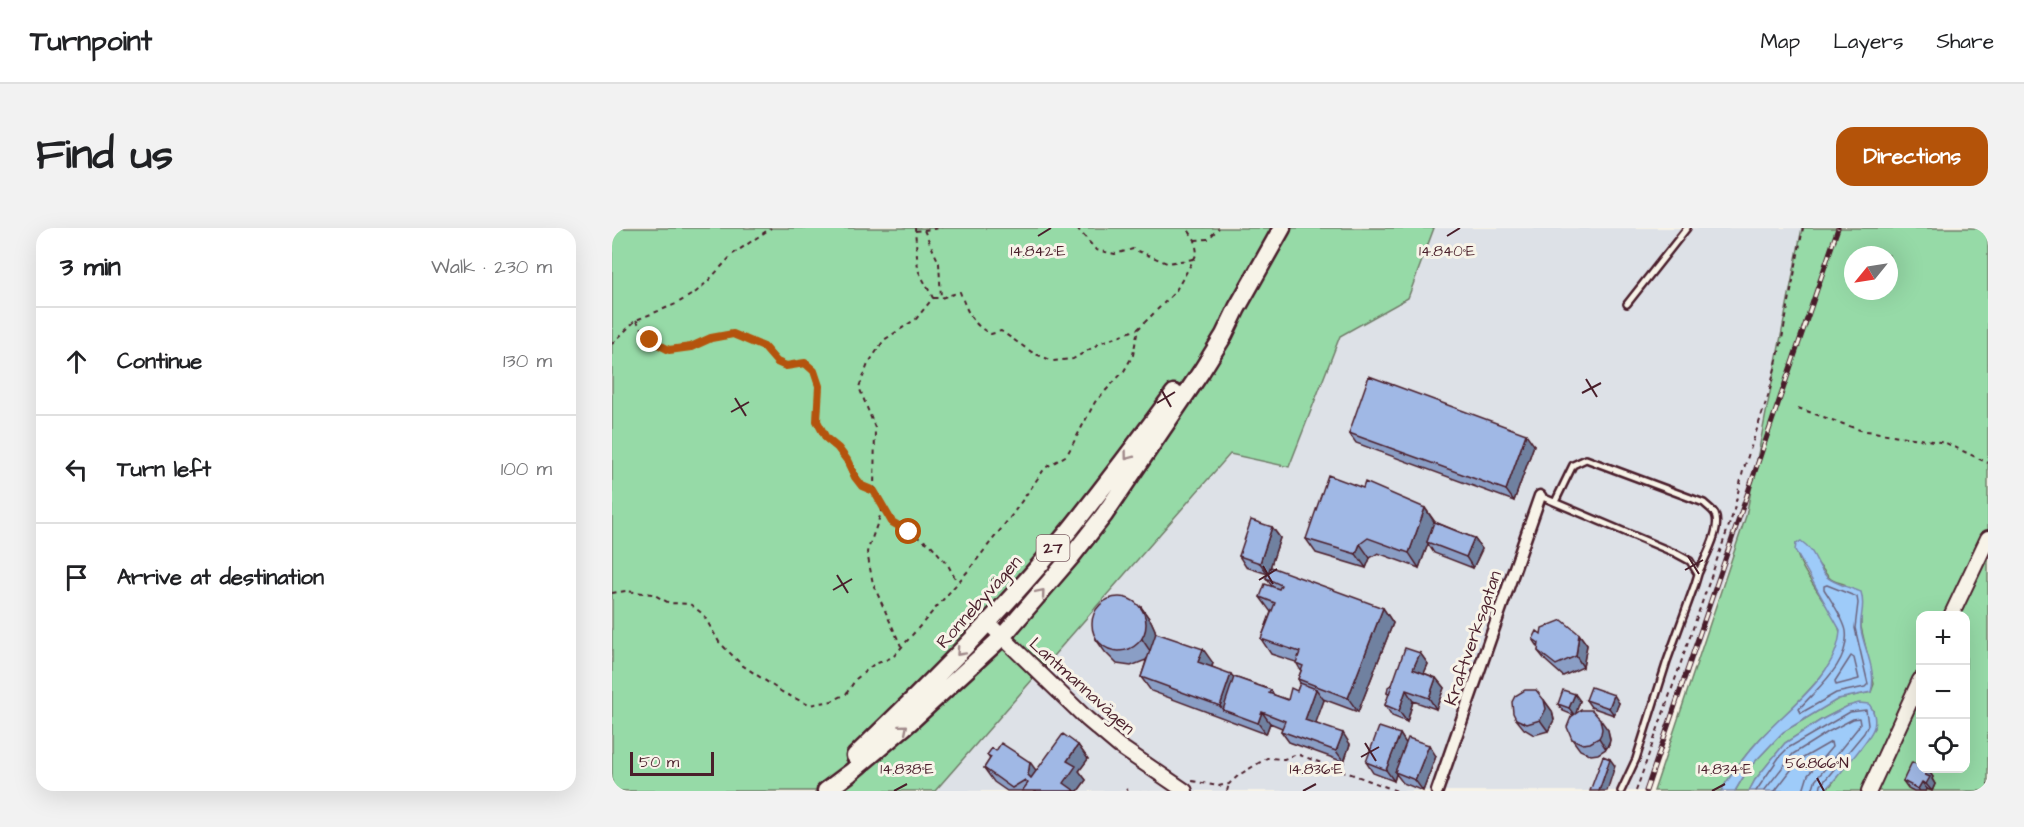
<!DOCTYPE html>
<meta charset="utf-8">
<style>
:root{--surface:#fff;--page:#f2f2f2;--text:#202124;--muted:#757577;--line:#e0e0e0;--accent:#b45309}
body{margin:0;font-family:"Architects Daughter",sans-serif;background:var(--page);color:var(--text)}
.controls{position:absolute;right:18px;bottom:18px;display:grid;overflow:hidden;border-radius:12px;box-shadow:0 6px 24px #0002}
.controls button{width:54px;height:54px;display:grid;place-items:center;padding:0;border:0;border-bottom:2px solid var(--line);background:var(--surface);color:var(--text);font:30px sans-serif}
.compass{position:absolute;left:1232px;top:18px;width:54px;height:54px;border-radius:50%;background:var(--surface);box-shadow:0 6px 24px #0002;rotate:240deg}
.scale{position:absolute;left:18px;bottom:15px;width:84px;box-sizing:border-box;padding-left:6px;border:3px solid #4a1f2b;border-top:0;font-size:16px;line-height:21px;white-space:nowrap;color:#4a1f2b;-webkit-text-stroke:4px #f7f3e8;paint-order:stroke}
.stop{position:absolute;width:18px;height:18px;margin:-14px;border:4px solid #b45309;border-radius:50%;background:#fff}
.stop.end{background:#b45309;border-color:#fff;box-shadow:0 2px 6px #0008}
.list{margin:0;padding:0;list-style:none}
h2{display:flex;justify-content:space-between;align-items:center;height:78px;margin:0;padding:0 24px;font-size:26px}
h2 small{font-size:20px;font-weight:400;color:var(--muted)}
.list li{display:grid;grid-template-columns:39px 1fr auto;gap:18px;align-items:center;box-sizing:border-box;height:108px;padding:0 24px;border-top:2px solid var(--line)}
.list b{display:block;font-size:22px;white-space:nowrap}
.list em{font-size:20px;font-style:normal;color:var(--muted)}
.icon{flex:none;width:33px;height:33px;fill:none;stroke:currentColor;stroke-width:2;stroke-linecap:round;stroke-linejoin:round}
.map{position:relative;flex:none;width:1376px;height:563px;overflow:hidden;border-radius:18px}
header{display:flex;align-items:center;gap:36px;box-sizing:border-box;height:84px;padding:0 30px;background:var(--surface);border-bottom:2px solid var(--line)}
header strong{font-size:28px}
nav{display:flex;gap:33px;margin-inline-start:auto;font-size:21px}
.intro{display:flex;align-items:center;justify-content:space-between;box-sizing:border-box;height:144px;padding:0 36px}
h1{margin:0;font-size:42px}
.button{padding:15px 27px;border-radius:18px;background:var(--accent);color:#fff;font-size:21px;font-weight:700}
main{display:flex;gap:36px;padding:0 36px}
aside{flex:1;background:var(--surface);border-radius:18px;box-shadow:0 6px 24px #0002}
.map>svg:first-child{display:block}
.built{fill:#dde1e7}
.green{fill:#96daa7;stroke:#707c69;stroke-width:1.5;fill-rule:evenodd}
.water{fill:#9ecbf9;stroke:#7c86a7;stroke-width:1.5}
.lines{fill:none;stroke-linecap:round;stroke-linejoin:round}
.shore{stroke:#6c647d;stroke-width:1.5}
.service-casing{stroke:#4a1f2b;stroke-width:10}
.minor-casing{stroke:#4a1f2b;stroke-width:15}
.tertiary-casing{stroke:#4a1f2b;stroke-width:18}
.primary-casing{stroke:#4a1f2b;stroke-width:21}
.path{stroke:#4a1f2b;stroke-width:2;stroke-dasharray:4.5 4.5;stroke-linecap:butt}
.service{stroke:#f7f3e8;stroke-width:5}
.minor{stroke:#f7f3e8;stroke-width:10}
.tertiary{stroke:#f7f3e8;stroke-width:14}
.primary{stroke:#f7f3e8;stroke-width:16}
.rail-casing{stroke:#4a1f2b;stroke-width:5}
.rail{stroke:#f7f3e8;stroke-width:3;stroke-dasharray:9;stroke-linecap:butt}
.wall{fill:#8a9ec5;stroke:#4a1f2b;stroke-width:1.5}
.shaded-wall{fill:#7081a0;stroke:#4a1f2b;stroke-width:1.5}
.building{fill:#a0b8e5;stroke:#4a1f2b;stroke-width:1.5}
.oneway{stroke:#a0898a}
.route{stroke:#b45309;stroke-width:8}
.ticks{fill:none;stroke:#4a1f2b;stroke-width:2}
.labels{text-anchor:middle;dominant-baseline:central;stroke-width:6;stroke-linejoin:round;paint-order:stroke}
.shield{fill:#f7f3e8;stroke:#7e5f64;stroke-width:1.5}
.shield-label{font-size:16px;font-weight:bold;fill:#4a1f2b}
.street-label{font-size:18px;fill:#4a1f2b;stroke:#f7f3e8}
.ticks-label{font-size:15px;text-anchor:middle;fill:#4a1f2b;stroke:#f7f3e8;stroke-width:6;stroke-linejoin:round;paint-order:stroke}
</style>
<header>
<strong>Turnpoint</strong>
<nav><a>Map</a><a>Layers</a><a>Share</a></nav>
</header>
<div class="intro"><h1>Find us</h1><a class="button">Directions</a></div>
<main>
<aside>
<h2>3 min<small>Walk · 230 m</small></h2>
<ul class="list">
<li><svg class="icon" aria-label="ahead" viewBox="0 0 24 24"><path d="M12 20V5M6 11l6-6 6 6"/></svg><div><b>Continue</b></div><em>130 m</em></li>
<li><svg class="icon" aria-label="left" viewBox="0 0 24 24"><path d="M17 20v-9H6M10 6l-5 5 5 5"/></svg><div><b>Turn left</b></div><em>100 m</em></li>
<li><svg class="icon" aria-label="arrive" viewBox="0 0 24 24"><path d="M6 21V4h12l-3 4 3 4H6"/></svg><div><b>Arrive at destination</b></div></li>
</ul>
</aside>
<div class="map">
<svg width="1376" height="563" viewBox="0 0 1376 563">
<rect width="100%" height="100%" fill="#f7f3e8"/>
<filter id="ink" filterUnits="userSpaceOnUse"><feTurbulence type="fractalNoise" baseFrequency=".0167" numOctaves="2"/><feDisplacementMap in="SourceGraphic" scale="12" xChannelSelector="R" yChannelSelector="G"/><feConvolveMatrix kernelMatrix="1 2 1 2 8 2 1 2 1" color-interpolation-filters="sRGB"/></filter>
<g filter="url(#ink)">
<path class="built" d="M822,0h368l-56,288 -99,275h-712l296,-337 58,13 51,-131 68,-38z"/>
<path class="green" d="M0,0h822l-26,70 -68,38 -51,131 -59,-13 -295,337h-323z
M1190,0h186v563h-165l8,-6 43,-57 -1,-18 -25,-4 -27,14 -36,23 -30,37 -6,11h-14l13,-22 35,-37 55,-33 33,-7 3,-8 -13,-57v-9l-17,-34c-20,-5 -14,-8 -26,-20 -7,-7 -15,-13 -22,-20 -3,20 35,62 43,84 11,34 -59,89 -80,112 -14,15 -27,33 -38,51h-67l92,-275zM1241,27h36v36h-36zM1308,388h46v152h-46z"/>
<path class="water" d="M1189,313c15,10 15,24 25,35 6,7 26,12 35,16 5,15 -2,24 0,38 4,21 16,42 10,62l-33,7 -55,33 -35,37 -13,22h-14c11,-18 24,-36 39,-52 28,-31 78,-64 80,-109l-45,-80 1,-6z
M1247,475l10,1c5,6 7,15 5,23 -3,11 -41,56 -51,64h-74l6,-11 30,-37 36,-23 27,-14z"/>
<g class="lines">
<path class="shore" d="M1215,357l30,12 1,6 -3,25 13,56 -3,3 -29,6 -35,20 -2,-4c19,-22 51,-46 47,-78 -2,-12 -16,-32 -22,-42v-3z
M1239,428l3,2 5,21 -23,6 -1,-4z
M1144,563l24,-35 8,-8 62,-36 16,-2 2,15 -4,8 -43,52 -1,6
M1152,563l29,-37 35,-22 25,-13 6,-1 1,6 -3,5 -42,52 -3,10
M1163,563l23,-30 33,-19 1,5 -24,28 -5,16"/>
<defs>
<path id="service" d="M1015,76l60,-76
M928,268l137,58 13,7 8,13 -3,10 -28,77 -31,98 -15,32
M943,274l18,-37 13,-6 118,44c3,3 9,7 11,11 7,15 -11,45 -17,60"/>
<path id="minor" d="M825,563l103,-295"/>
<path id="tertiary" d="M1339,388l37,-78
M376,395l99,96 32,27 66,45
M1257,563l51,-111"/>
<path id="primary" d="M243,528c76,-73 150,-147 217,-229 35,-44 69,-89 102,-134
M214,563l24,-18 59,-50 93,-86 69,-80 33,-42 97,-143 23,-37 13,-27 45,-80"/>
</defs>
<use href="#service" class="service-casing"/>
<use href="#minor" class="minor-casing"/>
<use href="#tertiary" class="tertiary-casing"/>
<use href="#primary" class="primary-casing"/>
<path class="path" d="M465,0l19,22 19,4 18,-5 34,14 27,-4
M312,2l15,33 2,35
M303,3l27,-3
M583,12l13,-1 11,-11
M321,70h8l19,-6c7,19 12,33 31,42l10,-3 32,22 20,8 20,-2 29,-17 36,-13
M24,92l14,20 19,10 22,-3 20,-9 22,-4 31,13 13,15 9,4 19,-3 9,8 5,14 -2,36 9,16 12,11 9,12 15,26 12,5 18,31 39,23 17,20 9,17
M0,116l24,-24 40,-16 20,-12 12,-11 25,-27 38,-26
M1186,180l62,22 86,13 42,20
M262,263l1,-63 -16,-41 9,-23 16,-24 32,-21 17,-21 -15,-28 -3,-42
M271,280l-16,44 6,32 28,62
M0,365l14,-2 27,3 16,9 21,1 13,10 16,28 23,23 40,27 27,13 23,-4 14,-7 10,-15 17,-14 20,-8 75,-86 44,-56 33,-47 22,-13 28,-53 29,-31 9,-16 5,-26 37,-37 19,-33 3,-6 -2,-13 -8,-12
M580,553l26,5 11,-2 10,-9 28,-17 17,1 13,-5 100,37
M1376,555v1
M514,561l2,2
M615,563l2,-7
M1024,563l97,-277 10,-43 26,-78 12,-49 22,-116"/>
<use href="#service" class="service"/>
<use href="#minor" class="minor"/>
<use href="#tertiary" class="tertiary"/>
<use href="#primary" class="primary"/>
<defs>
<path id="rail" d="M1034,563l192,-563"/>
</defs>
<use href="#rail" class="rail-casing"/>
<use href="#rail" class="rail"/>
</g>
<path class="wall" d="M737,205l185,12 -20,56 -158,-58z
M813,280l10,14 39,16 8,11 -9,19 -39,-15 -6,-9 -9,24 -41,-15 -8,5 -4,10 -50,-15 -10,-14z
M660,299l8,11 -12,36 -22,-7 -7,-11z
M654,350l117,30 10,15 -35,89 -35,-13 1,1 -9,23 35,21 -6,18 -55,-20 -8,-11 1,-3 -12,-5 -4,11 -115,-43 -10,-14 6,-19 -1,2 -15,6 -14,-2 -12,-12 -10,-14 46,-31 10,14 4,9 1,4 57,29 -1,4 22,10 37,13 3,5 14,5 9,-9 3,-8 -2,-4 3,-8 -5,-9 -25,-8 -10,-15 10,-27 -11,-15 12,-11z
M929,406h38l8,11 -4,22 -20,9 -17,-15 -8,-10 1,-3 -6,-9z
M808,425l8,11 -4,9 12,5 8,10 -8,21 -23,-8 -6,21 -15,-6 -7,-11 4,-10 -2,-2 5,-8z
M932,472l8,11 2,9 -6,11 -14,4 -10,-6 -8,-10z
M974,472l33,3 -5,12 -23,-8z
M968,473l-5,13 33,16 2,10 -1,5 -3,4 -8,5 -7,1 -11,-5 -8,-11 1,-24 -10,-4 -5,-7z
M788,506l6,10 30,12 -13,35 -20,-8 -7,-9 -2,7 -21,-8 -7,-11z
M466,517l10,14 -9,12 7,9 -8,11h-71l-13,-9 -10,-14 6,-9 -3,-4 9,-4 40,19z
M1316,542l5,7 -1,2 3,5 -3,7 -5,-2 -1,2h-12l-6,-3 -5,-7z"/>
<path class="shaded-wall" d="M914,206l8,11 -20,56 -8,-11z
M813,280l10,15 -8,19 1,2 -9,24 -10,-15z
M660,299l8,11 -12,36 -8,-11z
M862,310l8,11 -9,19 -7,-11z
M748,316l10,14 -4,10 -10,-14z
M529,379l10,14 4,9 1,7 -4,17 -10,-15z
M771,380l10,15 -35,89 -10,-14z
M967,406l8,11 -4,22 -7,-11z
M591,421l10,14 -5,14 -10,-15z
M808,425l8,11 -7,16 -8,-11z
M619,446l10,14 -18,22 -3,-4z
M824,450l8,10 -8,21 -7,-11z
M704,461l8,11 -11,31 -8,-11z
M794,462l7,11 -6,21 -8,-11z
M963,466l5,7 -5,15 -6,-8z
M1002,467l5,8 -5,12 -5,-7z
M932,472l8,11 2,9 -6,11 -8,-11z
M650,484l8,11 -4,11 -8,-11z
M988,491l8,11 2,10 -4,9 -7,-11z
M731,505l7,11 -6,18 -8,-11z
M788,506l7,11 -12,27 1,2 -2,7 -8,-11z
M466,517l10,14 -9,12 7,9 -8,11h-9l-5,-8 3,-22z
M817,517l7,11 -13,35 -8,-11z
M998,531l5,7 -8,25h-8z
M418,534l10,14 -2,14 -10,-15z
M1316,542l5,7 -1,2 3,5 -3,7 -6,-7 -1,-9z
M1310,554l5,7 -1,2h-6l-2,-2z"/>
<path class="building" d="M757,148l157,58 -20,56 -157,-57z
M716,247l35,13 2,-6 60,26 -16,45 -41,-15 -8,6 -4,10 -50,-15z
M639,292l21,7 -12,36 -21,-7z
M822,294l40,16 -8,19 -39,-15z
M659,339l112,41 -35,90 -50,-19 5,-13 -7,-3 4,-11 -39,-13 14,-36 -15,-6 5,-13 14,5 2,-4 -15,-7z
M480 396a27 27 0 1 1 54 0a27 27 0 1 1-54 0Z
M950,392l17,14 -3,22 -20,9 -18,-14 1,-8 -6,-4 4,-8 4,3 1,-6z
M544,405l47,16 -5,13 33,12 -11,32 -79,-29z
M793,420l15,5 -7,16 23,9 -7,20 -23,-8 -7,21 -14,-6z
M622,449l37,13 -2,3 19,7 3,-12 6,3 3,-8 16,6 -11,31 38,13 -7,18 -55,-20 4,-10 -23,-9 -4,11 -35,-13z
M779,457h1l-3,9 -2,-1 1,-6z
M979,459l23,8 -5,13 -23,-8z
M913,462h11l8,10 2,9 -6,11 -13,4 -11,-5 -3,-6 -1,-11 3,-6z
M951,462l12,4 -6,14 -11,-4z
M969,482h11l8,9 2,10 -1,5 -2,4 -9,5 -7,1 -11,-5 -5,-12 4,-10z
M767,499l21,7 -14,36 -20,-8z
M451,506l15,11 -11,16 9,5 -12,17 11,8h-53l6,-8 -3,-3 -13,8 -28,-20 7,-11 -4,-2 5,-7 4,3 5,-8 29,19 -2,13 3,3z
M796,510l21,7 -14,35 -20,-8z
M991,528l7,3 -11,32h-9z
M1300,534l8,4v2h5l3,2 -3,5 5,2 -4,7 -4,-2 -4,7 -15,-8z"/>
<defs><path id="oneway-chevron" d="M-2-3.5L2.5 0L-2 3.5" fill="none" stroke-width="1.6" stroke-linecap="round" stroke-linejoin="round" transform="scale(1.5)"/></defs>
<g class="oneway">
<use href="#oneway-chevron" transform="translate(516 228) rotate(127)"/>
<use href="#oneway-chevron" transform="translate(429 365) rotate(-50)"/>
<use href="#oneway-chevron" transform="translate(348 424) rotate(133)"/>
<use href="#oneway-chevron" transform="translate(292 500) rotate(-40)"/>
</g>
</g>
<g class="lines" filter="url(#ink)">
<path class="route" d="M38,112l19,10 22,-3 20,-9 22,-4 31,13 13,15 9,4 19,-3 9,8 5,15 -2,35 9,17 12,10 9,12 8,17 7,9 12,5 18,31 17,10"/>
</g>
<path class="ticks" d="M426,8l13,-8M835,8l13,-8M974,151l11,18M549,161l10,18M970,165l19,-10M123,170l11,18M545,175l18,-11M119,184l18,-10M1076,328l11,18M651,338l10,18M1073,342l18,-10M225,347l11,18M647,352l18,-11M221,362l19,-11M753,515l11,18M749,529l18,-10M1205,550l7,13M282,563l13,-7M691,563l13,-7M1100,563l13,-7"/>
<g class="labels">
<rect class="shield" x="424.5" y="307" width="33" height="26" rx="4.5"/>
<g class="shield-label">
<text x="441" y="320">27</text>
</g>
<g class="street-label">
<text transform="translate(367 374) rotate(-48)">Ronnebyvägen</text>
<text transform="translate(861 410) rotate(-71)">Kraftverksgatan</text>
<text transform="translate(470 458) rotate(42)">Lantmannavägen</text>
</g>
</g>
<g class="ticks-label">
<text x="426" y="28">14.842°E</text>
<text x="835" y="28">14.840°E</text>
<text x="1205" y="540">56.866°N</text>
<text x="295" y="546">14.838°E</text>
<text x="704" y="546">14.836°E</text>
<text x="1113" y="546">14.834°E</text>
</g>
</svg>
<div class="controls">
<button>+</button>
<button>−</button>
<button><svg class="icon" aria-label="locate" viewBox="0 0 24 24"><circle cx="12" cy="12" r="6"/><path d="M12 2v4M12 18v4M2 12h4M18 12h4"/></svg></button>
</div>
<svg class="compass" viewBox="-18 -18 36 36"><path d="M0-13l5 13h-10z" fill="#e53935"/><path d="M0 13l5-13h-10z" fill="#757577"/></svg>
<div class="scale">50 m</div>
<div class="stop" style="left:297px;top:304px"></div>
<div class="stop end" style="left:38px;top:112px"></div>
</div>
</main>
